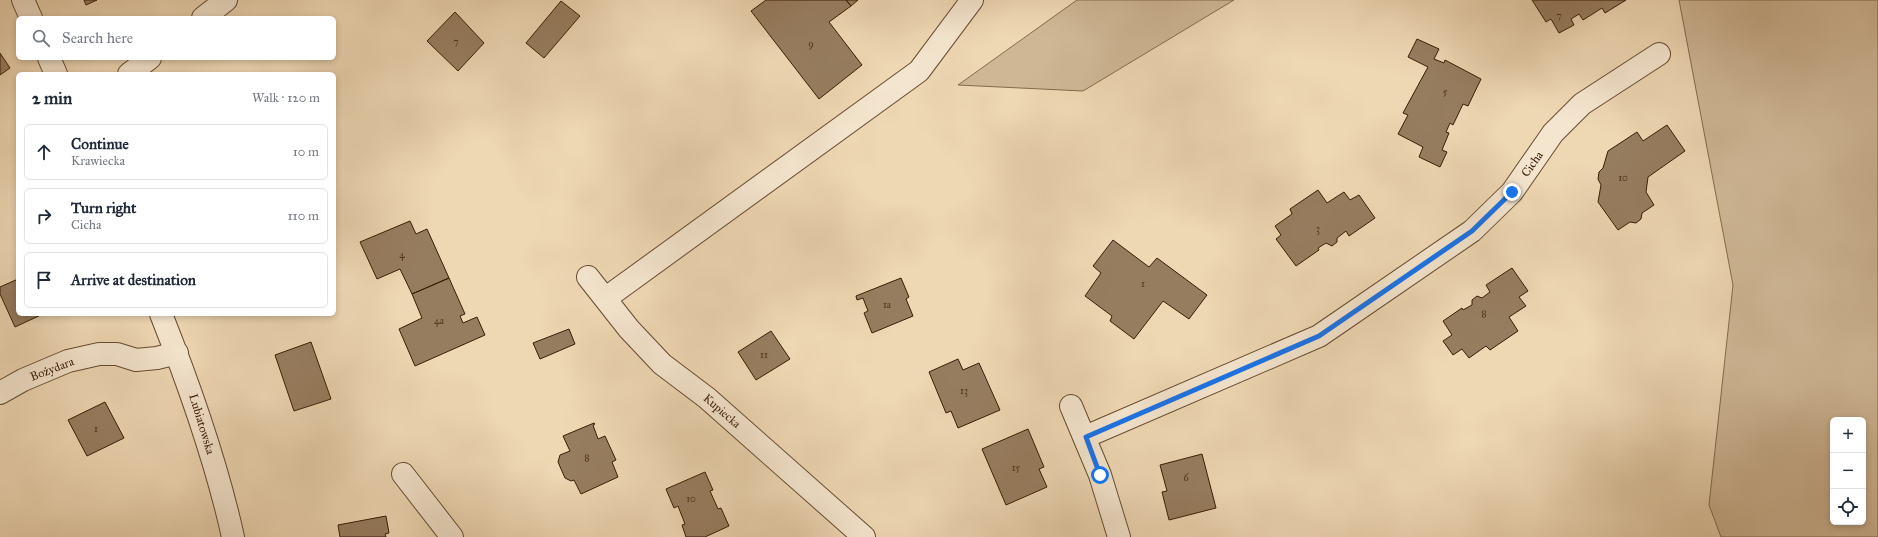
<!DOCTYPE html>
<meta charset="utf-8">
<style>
:root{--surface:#fff;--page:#f2f2f3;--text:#1f2937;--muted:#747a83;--line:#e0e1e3}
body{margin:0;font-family:"IM FELL Great Primer",serif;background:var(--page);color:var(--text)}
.controls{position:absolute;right:12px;bottom:12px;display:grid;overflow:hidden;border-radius:6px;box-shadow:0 2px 6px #0003}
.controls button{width:36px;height:36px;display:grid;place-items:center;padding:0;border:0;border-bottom:1px solid var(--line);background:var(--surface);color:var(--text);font:20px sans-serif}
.stop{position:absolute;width:12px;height:12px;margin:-9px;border:3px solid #1a73e8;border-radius:50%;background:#fff}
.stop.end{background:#1a73e8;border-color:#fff;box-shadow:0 1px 4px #0008}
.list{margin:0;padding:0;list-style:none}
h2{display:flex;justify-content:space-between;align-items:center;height:52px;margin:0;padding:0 16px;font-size:17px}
h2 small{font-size:13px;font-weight:400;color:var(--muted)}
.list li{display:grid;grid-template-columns:26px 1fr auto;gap:12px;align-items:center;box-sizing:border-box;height:56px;margin:0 8px 8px;padding:0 8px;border:1px solid var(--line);border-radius:6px}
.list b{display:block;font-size:15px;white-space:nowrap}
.list p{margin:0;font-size:13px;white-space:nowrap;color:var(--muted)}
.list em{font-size:13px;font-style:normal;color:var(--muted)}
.icon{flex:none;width:22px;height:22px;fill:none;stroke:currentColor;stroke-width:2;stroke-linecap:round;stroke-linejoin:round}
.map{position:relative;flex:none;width:1878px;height:537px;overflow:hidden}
.search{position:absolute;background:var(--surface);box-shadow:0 2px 6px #0003;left:16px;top:16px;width:320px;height:44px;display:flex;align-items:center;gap:10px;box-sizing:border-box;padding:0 14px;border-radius:6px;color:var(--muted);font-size:15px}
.panel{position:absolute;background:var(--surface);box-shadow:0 2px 6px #0003;left:16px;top:72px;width:320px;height:244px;border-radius:6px}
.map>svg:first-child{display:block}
.green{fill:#cfb796;stroke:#846a4e;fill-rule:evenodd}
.building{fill:#977d60;stroke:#381c06}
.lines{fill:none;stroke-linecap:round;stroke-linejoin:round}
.minor-casing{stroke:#664b31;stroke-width:24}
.tertiary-casing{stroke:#664b31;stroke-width:24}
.minor{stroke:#f4e5ce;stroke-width:22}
.tertiary{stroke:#f4e5ce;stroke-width:22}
.route{stroke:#1a73e8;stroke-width:5}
.labels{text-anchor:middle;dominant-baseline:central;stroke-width:3;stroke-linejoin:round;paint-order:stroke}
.number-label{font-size:10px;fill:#50341c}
.street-label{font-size:12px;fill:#381c06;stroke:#f4e5ce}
</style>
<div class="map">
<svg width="1878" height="537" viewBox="0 0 1878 537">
<rect width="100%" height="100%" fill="#eed7b3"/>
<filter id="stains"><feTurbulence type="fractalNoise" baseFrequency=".005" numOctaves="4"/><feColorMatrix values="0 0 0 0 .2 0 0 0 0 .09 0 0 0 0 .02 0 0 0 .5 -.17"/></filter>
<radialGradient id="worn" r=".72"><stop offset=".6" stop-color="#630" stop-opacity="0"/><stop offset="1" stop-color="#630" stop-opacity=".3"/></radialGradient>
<path class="green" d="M1077,0h157l-151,91 -125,-6z
M1679,0h199v537h-157l-12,-32 24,-220zM1833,420h30v102h-30z"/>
<path class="building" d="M84,0h13l-11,5z
M766,0h80l5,6 -22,16 33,43 -43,34 -68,-88z
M846,0h12l-7,6z
M1532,0h94l-21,13 -3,-5 -19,12 -4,-6 -8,5 3,6 -15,8 -8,-14 -5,3z
M561,1l19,15 -36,42 -18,-15z
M455,12l29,31 -26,28 -31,-30z
M1417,39l22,10 -5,10 10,4 1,-3 36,19 -13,27 -5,-2 -10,21 -3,-2 -4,9 3,1 -7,17 5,2 -7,15 -21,-10 4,-10 -25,-13 10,-19 -5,-2 25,-46 -20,-10z
M0,53l10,15 -10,7z
M1667,125l18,26 -37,26 -2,15 8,13 -12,8 -1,6 -5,4 -6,-1 -12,8 -20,-28 3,-17 -3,-6 1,-7 4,-4 5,-17 29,-19 6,9z
M1318,190l9,13 17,-11 6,8 9,-5 16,23 -26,18 -3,-5 -9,7v4l-5,4 -6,-3 -8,5 1,2 -23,16 -20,-27 5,-4 -6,-9 17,-12 -2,-5z
M410,221l6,13 11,-5 22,49 -37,16 -12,-25 -23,10 -17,-37z
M1113,240l36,27 8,-9 50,37 -18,24 -26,-18 -29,38 -24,-18 2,-5 -27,-20 16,-23 -8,-7z
M1512,268l16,23 -9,6 7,9 -17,11 9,14 -28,19 -4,-4 -17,12 -7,-9 -9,6 -10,-14 9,-6 -9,-14 19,-13 1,2 9,-5v-5l5,-4 5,2 8,-6 -4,-7z
M449,278l16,36 -5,2 3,7 14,-6 8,18 -70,31 -16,-37 23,-11 -10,-24z
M901,278l8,19 -3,2 7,17 -41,17 -8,-20 4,-2 -5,-13 -6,2 -1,-4z
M18,279v35h25l-28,13 -15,-33v-7z
M569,329l6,15 -35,15 -7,-16z
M771,331l19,28 -34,21 -18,-28z
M311,342l20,57 -37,12 -19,-56z
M958,359l5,11 16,-7 21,47 -42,18 -7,-17 -5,2 -17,-41z
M105,402l19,36 -37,18 -19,-36z
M594,423l1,1 -2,1 5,14 7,-3 11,24 -4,2 6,15 -37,17 -7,-14 -3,1 -6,-3 -7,-16 2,-7 10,-4 -7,-15z
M1028,429l16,38 -5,2 8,18 -41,18 -24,-56z
M1202,454l14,54 -47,12 -7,-28 5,-1 -7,-26z
M705,472l8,18 -3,1 8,18 3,-1 8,18 -24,11h-19l-4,-12 3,-1 -7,-18 -4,2 -8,-19z
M386,516l3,17 -4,1 1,3h-46l-2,-12z"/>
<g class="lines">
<defs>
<path id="minor" d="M203,18l23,-18
M129,74l21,-16
M588,277l41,52 33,35 45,34 157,139
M606,298l313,-227 53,-71
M0,393l23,-13 45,-19 31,-7h18l19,6 21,-2 20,-5
M1071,406l29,69 19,62
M1085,437l234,-101 153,-105 40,-39 41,-59 29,-29 77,-50
M403,474l49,63"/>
<path id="tertiary" d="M23,0l8,18
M49,58l7,16
M161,314c29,73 55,146 72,223"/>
</defs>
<use href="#minor" class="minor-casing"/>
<use href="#tertiary" class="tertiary-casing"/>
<use href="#minor" class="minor"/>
<use href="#tertiary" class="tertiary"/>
</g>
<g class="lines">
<path class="route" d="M1100,475l-14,-38 233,-101 153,-105 40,-39"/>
</g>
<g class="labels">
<g class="number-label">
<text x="1559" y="16">7</text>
<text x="456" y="42">7</text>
<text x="811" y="44">9</text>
<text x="1445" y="92">5</text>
<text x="1623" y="178">10</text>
<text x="1318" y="229">3</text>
<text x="402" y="255">4</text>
<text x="1143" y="284">1</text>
<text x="887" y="305">1a</text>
<text x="1484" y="314">8</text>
<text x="439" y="321">4a</text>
<text x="764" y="355">11</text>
<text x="964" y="391">13</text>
<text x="96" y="429">1</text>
<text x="587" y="458">8</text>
<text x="1016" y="468">15</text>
<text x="1186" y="478">6</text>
<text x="691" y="499">10</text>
</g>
<g class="street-label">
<text transform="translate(1532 164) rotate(-55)">Cicha</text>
<text transform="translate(52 369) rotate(-21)">Bożydara</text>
<text transform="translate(722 411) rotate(41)">Kupiecka</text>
<text transform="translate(202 424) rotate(73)">Lubiatowska</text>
</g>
</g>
<rect width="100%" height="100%" filter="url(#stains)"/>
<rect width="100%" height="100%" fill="url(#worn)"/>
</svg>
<div class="controls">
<button>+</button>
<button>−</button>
<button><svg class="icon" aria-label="locate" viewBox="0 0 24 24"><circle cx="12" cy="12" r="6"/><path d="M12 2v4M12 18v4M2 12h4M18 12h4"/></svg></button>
</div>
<div class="stop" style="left:1100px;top:475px"></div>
<div class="stop end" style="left:1512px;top:192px"></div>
<div class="search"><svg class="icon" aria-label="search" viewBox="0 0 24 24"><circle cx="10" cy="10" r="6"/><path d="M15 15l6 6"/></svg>Search here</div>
<section class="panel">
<h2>2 min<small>Walk · 120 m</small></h2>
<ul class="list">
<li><svg class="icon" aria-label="ahead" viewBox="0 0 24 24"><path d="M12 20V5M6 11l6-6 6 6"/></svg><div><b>Continue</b><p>Krawiecka</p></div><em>10 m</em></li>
<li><svg class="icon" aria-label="right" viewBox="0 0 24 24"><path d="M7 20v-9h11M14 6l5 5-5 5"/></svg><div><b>Turn right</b><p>Cicha</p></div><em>110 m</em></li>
<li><svg class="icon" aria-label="arrive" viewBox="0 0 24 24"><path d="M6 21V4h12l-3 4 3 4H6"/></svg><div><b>Arrive at destination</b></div></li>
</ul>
</section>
</div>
